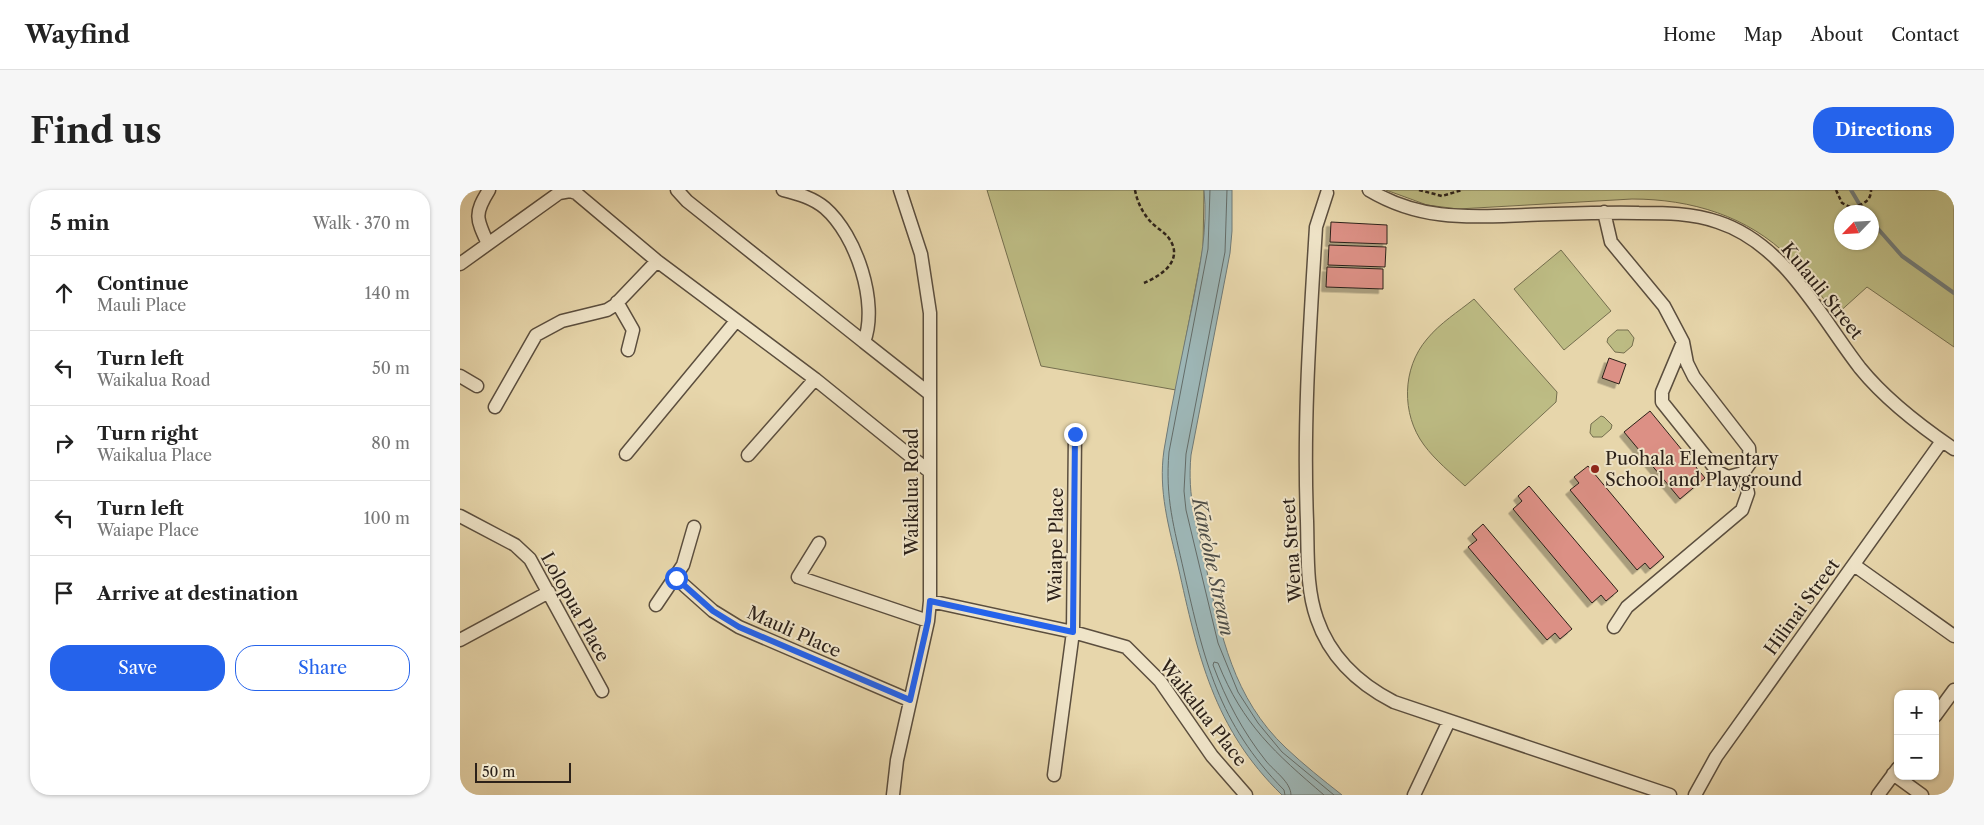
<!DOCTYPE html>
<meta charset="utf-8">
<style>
:root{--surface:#fff;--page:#f6f6f6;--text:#222;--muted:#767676;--line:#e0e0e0;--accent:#2563eb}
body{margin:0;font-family:"Libre Caslon Text",serif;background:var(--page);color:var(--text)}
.controls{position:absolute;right:15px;bottom:15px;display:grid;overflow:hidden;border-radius:10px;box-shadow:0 1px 4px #0004}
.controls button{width:45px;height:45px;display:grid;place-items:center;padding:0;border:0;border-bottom:1px solid var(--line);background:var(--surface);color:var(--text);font:25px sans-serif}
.compass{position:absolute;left:1374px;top:15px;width:45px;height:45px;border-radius:50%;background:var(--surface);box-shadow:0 1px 4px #0004;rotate:245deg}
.scale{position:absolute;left:15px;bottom:12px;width:96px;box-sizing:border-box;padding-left:5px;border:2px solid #2c2119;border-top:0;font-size:14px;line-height:18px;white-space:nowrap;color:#2c2119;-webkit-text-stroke:4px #efe4c8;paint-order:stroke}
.stop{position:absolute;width:15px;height:15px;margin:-11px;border:4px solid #2563eb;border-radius:50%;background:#fff}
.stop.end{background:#2563eb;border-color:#fff;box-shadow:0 1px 5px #0008}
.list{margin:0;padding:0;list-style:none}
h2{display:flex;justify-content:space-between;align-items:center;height:65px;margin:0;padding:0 20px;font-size:21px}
h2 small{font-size:16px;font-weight:400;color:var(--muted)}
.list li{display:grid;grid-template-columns:32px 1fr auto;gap:15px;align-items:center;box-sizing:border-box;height:75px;padding:0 20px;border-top:1px solid var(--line)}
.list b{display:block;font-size:19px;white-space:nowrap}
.list p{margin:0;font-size:16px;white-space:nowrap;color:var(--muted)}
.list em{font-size:16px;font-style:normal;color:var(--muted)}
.actions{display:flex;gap:10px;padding:15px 20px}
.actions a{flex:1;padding:11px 0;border:1px solid var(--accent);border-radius:20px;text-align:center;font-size:18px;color:var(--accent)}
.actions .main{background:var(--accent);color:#fff}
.icon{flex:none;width:28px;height:28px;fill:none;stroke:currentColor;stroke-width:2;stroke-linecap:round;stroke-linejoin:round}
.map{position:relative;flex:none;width:1494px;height:605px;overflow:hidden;border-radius:20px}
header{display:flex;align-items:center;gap:30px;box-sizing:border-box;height:70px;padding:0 25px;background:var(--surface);border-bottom:1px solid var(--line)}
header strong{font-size:24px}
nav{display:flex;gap:28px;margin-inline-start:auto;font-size:18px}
.intro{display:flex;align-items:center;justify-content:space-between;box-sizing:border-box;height:120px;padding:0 30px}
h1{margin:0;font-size:35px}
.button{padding:12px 22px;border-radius:20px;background:var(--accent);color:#fff;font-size:18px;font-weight:700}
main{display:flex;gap:30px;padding:0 30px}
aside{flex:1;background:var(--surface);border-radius:20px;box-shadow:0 1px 4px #0004}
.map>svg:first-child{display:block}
.green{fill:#bdbc84;stroke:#746e4e;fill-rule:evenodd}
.water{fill:#9db6b6;stroke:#707a77}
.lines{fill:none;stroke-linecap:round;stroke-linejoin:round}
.shore{stroke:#646c68;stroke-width:1}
.stream{stroke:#707a77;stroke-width:4}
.building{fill:#dc9085;stroke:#2c2119;filter:url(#shadow)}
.minor-casing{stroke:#5b4e3e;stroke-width:15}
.path{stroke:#2c2119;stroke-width:2.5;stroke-dasharray:4 2.5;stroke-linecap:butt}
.minor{stroke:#efe4c8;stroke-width:12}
.route{stroke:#2563eb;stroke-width:6}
.poi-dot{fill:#8f2418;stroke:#efe4c8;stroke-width:2}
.labels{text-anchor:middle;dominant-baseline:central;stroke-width:4;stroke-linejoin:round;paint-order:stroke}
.street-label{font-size:18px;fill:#2c2119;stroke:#efe4c8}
.poi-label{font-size:18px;fill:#2c2119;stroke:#efe4c8;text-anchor:start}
.water-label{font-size:19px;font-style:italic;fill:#4e4e48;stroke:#efe4c8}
</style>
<header>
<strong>Wayfind</strong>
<nav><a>Home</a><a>Map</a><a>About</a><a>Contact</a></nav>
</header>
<div class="intro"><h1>Find us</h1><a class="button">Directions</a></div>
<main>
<aside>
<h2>5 min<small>Walk · 370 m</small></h2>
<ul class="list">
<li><svg class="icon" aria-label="ahead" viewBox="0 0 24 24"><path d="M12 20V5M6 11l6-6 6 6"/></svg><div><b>Continue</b><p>Mauli Place</p></div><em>140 m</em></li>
<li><svg class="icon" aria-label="left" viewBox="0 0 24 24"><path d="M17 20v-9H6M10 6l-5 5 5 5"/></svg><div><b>Turn left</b><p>Waikalua Road</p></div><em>50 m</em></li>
<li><svg class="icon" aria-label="right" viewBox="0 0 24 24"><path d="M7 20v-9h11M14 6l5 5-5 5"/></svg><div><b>Turn right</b><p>Waikalua Place</p></div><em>80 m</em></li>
<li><svg class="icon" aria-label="left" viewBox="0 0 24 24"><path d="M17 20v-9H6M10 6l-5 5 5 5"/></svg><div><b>Turn left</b><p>Waiape Place</p></div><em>100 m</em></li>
<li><svg class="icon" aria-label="arrive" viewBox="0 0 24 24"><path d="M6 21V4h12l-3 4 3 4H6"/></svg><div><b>Arrive at destination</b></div></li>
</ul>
<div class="actions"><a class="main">Save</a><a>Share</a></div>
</aside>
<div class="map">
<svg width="1494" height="605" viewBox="0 0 1494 605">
<defs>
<filter id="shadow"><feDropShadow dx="-4.5" dy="4.5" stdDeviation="0" flood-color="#0004"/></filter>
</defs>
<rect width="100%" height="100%" fill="#e7d6ab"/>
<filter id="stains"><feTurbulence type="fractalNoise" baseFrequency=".004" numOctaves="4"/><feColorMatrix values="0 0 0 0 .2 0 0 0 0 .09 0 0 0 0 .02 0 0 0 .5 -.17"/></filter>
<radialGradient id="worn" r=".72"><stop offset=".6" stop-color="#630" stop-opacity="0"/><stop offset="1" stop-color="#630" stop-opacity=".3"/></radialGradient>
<path class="green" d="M527,0h217l-1,58 -27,142 -135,-24z
M926,0h568v157l-87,-60 -31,28c-15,-19 -29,-40 -46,-57 -42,-42 -99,-59 -158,-59l-174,10 -31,-4zM1412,22v30h-30v-30z
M1101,60l50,61 -47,39 -50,-61z
M1014,109l83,93 -1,10 -91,84c-14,-13 -30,-26 -41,-41 -23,-31 -22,-77 3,-106 13,-16 31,-27 47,-40z
M1157,140h11l6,8 -2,8 -8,7 -9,-1 -8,-10 1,-4z
M1141,226l3,1 8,8 -1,4 -9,8h-9l-3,-4 1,-9z"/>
<path class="water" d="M744,0h28v41l-2,22 -39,202c-4,42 6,72 15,112 15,68 27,131 80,181 18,17 37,32 56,47h-60c-69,-67 -84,-140 -104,-229 -9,-39 -20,-75 -14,-116 8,-49 19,-99 29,-148 7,-37 15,-73 11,-112z"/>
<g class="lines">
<path class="shore" d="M750,0l-2,59 -39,203c-4,46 5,75 15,120 20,88 34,151 100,218l1,5
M767,0l-2,62 -39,202 -2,37 2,19 32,133 20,49 20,31 24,29 52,43
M831,605c0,-13 -17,-24 -25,-34 -23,-29 -40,-61 -53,-96l1,-3 4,1c25,62 57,90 106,132"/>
<path class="stream" d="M1391,0l13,22
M1412,32l30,34 52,37"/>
</g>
<path class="building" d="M871,32l56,3v19l-57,-2z
M869,55l57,2 -1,20 -57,-2z
M867,77l56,2v20l-57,-2z
M1149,168l17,6 -7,20 -17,-6z
M1190,221l55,67 -25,21 -56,-67z
M1128,276l76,91 -14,12 -5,-6 -8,7 -67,-80 9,-7 -5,-6z
M1069,296l89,105 -12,10 -5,-6 -9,8 -79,-94 9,-8 -4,-5z
M1023,334l89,105 -12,10 -5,-6 -8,7 -79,-93 9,-7 -5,-6z"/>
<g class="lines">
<defs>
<path id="minor" d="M217,0l10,11 177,141
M323,0c16,4 30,8 42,18 31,27 54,95 39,134l66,52
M909,0c52,31 99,27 157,25 38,-1 76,-3 113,-2 27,0 53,0 79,9 67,22 101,93 142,146 26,32 60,58 94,81
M867,3l-11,34c-6,98 -13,196 -9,294 1,33 -1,67 10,98 13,38 42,65 77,83l276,93
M1144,22l7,30 53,64 9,17 10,19 4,21 7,14 55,71 1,15 -7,10 -15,4 -10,-5 -56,-70v-10l21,-50
M28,54c-12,-26 -14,-30 1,-54
M0,74l99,-71 11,-2 6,2 81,68 158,118 115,93
M157,112l16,28 -5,20
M0,186l17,10
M35,217l41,-72 26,-14 45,-11 8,-5 42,-44
M166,264l110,-133
M288,265l67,-76
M0,326l55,29 15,14 72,132
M359,353l-21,34 130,44
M1394,375l100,71
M216,388l37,33 26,16 170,73
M470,411l143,31 53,15 34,34 52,75 34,39
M196,415l27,-40 11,-38
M1154,437l13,-20 115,-97 6,-17 -5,-20
M0,450l89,-48
M1475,526l19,-26
M1433,584l29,21
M594,585l19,-143 2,-198
M433,605l4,-35 31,-139 2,-20v-288l-9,-59 -21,-64
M954,605l35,-74
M1235,605l21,-38 226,-316
M1418,605l20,-27"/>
</defs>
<use href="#minor" class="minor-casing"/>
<path class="path" d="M675,0c2,11 7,22 15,31 5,6 13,10 18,16 17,22 -5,38 -24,46
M959,0l23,6 20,-6
M1376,0l6,13 10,5c10,-4 19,-6 19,-18"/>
<use href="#minor" class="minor"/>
</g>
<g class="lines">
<path class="route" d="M216,388l37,33 26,16 171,73 18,-79 2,-20 143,31 2,-198"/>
</g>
<circle class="poi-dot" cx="1135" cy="279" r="5"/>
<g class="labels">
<g class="street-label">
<text transform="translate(1362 101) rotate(51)">Kulauli Street</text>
<text transform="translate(452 302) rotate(-90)">Waikalua Road</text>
<text transform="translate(596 355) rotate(-89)">Waiape Place</text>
<text transform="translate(832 360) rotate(-94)">Wena Street</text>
<text transform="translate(115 417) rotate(61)">Lolopua Place</text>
<text transform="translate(1342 417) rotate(-54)">Hilinai Street</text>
<text transform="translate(334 442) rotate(24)">Mauli Place</text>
<text transform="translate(743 523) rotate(52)">Waikalua Place</text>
</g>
<g class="poi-label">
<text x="1145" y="269">Puohala Elementary<tspan x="1145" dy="21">School and Playground</tspan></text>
</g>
<g class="water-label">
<text transform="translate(753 377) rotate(78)">Kāne'ohe Stream</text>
</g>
</g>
<rect width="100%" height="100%" filter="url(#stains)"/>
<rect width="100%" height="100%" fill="url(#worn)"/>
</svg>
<div class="controls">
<button>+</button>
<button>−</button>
</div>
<svg class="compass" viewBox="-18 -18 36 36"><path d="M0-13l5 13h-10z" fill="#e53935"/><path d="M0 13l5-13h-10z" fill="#767676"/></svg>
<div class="scale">50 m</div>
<div class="stop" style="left:216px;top:388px"></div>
<div class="stop end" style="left:615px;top:244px"></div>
</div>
</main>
